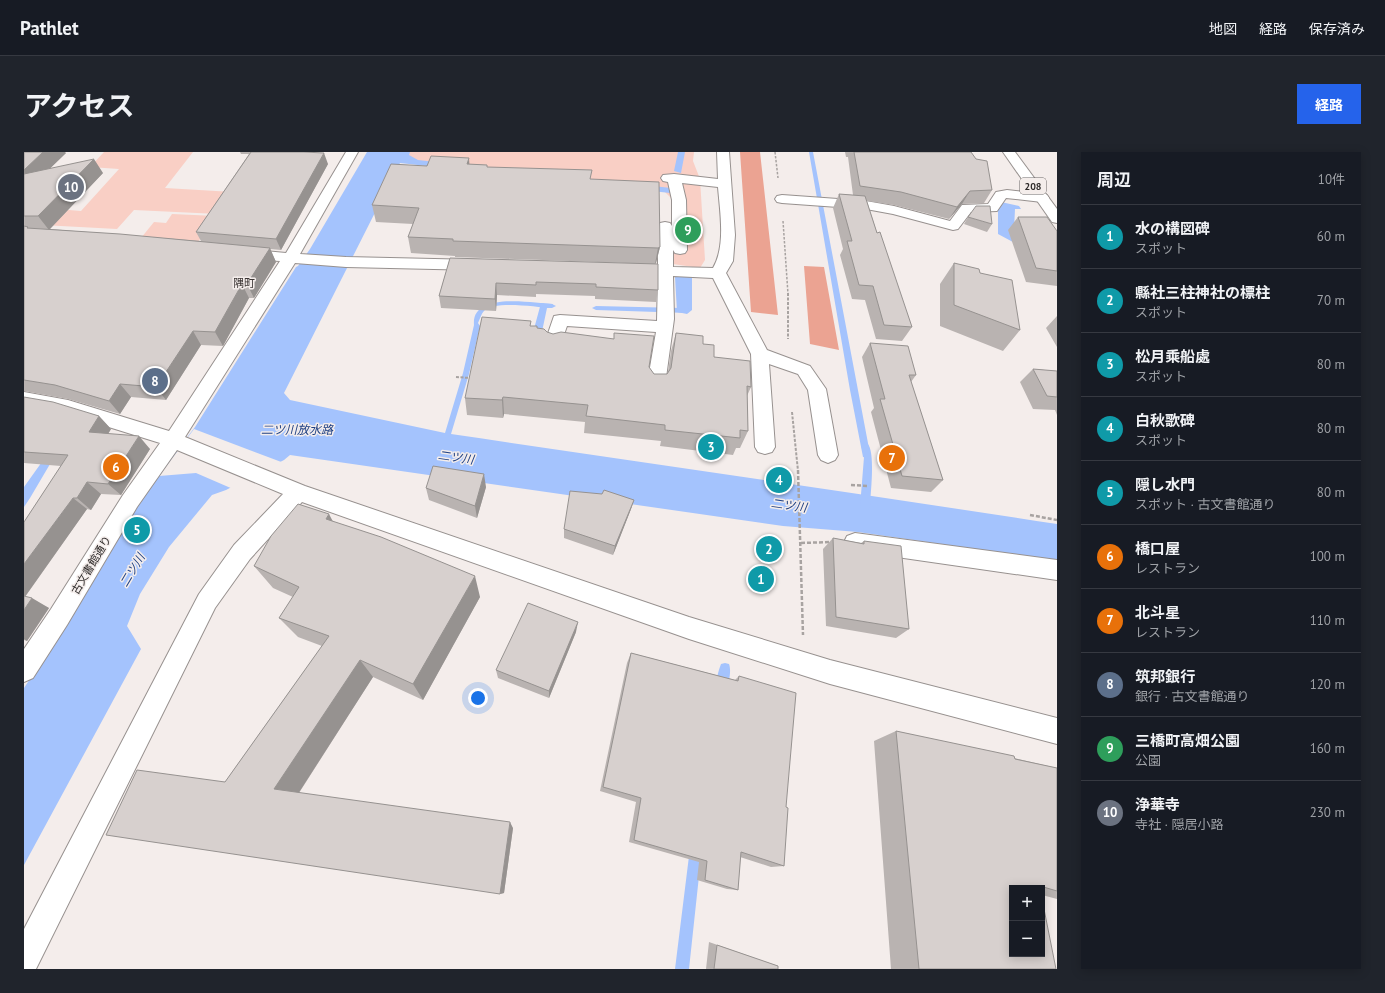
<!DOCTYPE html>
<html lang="ja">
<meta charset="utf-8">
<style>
:root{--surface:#171b24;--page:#20242c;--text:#f1f3f6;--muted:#9ea1a6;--line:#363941;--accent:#2563eb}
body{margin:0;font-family:"PT Sans","Noto Sans JP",sans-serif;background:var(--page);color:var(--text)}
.controls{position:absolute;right:12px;bottom:12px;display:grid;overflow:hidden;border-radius:0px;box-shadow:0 2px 10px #0003}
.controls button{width:36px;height:36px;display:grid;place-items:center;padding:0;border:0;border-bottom:1px solid var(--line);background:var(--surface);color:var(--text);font:20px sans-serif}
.you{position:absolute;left:454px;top:546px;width:14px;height:14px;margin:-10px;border:3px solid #fff;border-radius:50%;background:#1a73e8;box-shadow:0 0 0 6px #1a73e833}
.badge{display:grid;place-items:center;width:26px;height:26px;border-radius:50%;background:var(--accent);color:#fff;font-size:13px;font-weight:700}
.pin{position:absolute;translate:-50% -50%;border:2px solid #fff;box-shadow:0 1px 4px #0006}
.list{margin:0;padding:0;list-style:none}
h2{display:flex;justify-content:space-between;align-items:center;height:52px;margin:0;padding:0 16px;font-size:17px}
h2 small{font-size:13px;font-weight:400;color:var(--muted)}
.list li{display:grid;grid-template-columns:26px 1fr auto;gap:12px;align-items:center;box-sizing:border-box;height:64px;padding:0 16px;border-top:1px solid var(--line)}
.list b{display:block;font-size:15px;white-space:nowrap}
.list p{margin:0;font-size:13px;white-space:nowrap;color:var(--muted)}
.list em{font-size:13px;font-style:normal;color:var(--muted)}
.map{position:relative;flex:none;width:1033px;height:817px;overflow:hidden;border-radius:0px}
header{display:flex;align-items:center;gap:24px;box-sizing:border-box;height:56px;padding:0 20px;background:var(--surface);border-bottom:1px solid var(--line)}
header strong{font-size:19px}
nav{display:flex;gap:22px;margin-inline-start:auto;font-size:14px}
.intro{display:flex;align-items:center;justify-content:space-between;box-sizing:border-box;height:96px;padding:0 24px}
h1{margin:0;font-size:28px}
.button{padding:10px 18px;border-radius:0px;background:var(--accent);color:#fff;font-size:14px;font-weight:700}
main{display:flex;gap:24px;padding:0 24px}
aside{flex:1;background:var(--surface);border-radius:0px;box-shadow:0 2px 10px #0003}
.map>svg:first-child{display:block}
.green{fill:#f9cfc5}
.forest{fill:#eba392}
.water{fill:#a4c3fd}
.pier{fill:#f4edeb}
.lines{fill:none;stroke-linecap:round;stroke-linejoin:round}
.stream{fill:#a4c3fd;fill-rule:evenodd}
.minor-casing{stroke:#97918f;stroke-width:2}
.highway-casing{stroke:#97918f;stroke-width:2}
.path-far2{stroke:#a8a3a1;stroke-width:1.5;stroke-dasharray:2.5 1.5;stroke-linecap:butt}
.path-far1{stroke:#a8a3a1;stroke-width:2;stroke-dasharray:3 1.5;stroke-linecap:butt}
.path{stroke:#a8a3a1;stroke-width:2.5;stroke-dasharray:4 2;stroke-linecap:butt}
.minor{fill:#fff;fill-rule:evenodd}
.highway{fill:#fff;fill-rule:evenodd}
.wall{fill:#b9b3b1}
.shaded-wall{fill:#969290}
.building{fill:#d7d0ce;stroke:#969290}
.labels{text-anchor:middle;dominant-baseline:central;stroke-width:3;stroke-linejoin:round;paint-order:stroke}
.shield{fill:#f4edeb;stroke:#696564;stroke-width:1}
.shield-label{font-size:10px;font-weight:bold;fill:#2e2b2a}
.far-quarter-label{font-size:11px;fill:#3a3433;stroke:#f4edeb}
.street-label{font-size:11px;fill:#2e2b2a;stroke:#f4edeb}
.water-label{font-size:12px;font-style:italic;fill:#214285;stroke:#f4edeb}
</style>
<header>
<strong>Pathlet</strong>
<nav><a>地図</a><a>経路</a><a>保存済み</a></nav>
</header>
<div class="intro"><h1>アクセス</h1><a class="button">経路</a></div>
<main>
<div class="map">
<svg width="1033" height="817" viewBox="0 0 1033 817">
<rect width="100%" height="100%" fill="#f4edeb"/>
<path class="green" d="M80,0h89l-28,36 68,4 -15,22 -84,-4 -17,19 -75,-4 15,-16 24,2 38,-42 -29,-2z
M382,0h288l-1,9 7,18 5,81 -5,8 -27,-4v-64l-10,-10 -261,-31z
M148,62l44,2 -18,26 -57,-4 13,-16 12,1z"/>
<path class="forest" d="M716,0h20l18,163 -27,-3z
M780,114l20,1 15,83 -29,-6z"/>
<path class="water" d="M343,0h43l-1,3 9,5 253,28 8,6 -279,-31 -116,230 6,7 155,33 18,-60 11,-48c-3,-34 59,-22 79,-21l-2,4c-14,-1 -58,-8 -67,3 -3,3 -4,8 -6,12l2,3 -11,48 -18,60c202,30 404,59 606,90v37l-199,-29 -75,-6 -493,-71 -6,5 -58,30 -14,5 -43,52 -29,47 -13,32 14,23 -117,216v-177l60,-91 57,-99 54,-71 101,-160 2,-1 12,-17z
M654,0h7l-4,21 -7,-2z
M785,0h4l58,307 -8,-2 -13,-67z
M977,50l18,4 2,3h-6l-1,21 31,29 -47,-25v-24z
M656,123l12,1v34l-5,4 -10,-2 -2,-35z
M49,273l-43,73 -6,9v-20l20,-28z"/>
<path class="pier" d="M170,277l90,34 -51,26 -37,-16 -37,3z"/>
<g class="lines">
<path class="stream" d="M517,151l11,1 4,2 -4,2h-5l-7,33 -4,3 -5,-4z
M657,151h6l2,8 -1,2 -92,-3 -4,-2 4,-2 85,2z
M841,290c12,3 5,53 5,65l-2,3h-6l-2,-3 4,-50 -3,-12z
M701,511l4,1c3,8 -1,22 -4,30l-4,2 -4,-2c-3,-8 1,-22 4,-30z
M672,690l5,1 1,5 -13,121h-14l15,-121 1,-5z"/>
<defs>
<path id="minor" d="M322,0h12l-58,102 46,3 132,3 5,2 3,3 -3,3 -5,2 -132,-3 -51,-4 -110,174 120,49 384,131 141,43 227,58v26l-227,-60 -141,-45 -387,-137 -52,57 -35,49 -179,361h-12v-40l175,-335 35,-49 49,-51 -106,-44 -40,57 -70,118 -34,53 -9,4v-33l27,-40 72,-114 37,-52 -93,-29 -43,-8v-14l44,8 101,31 111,-170 -36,-2 -5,-2 -3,-3 3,-3 5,-2 42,4z
M693,0h12l6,83 -2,26 -7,12 41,77 43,16 16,23 12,66 -3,5 -7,3 -7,-3 -3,-5 -10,-65 -10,-16 -29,-10 6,83 -3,5 -7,2 -7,-2 -3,-5 -4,-93 -38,-76 -40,-2 1,43 -9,66 -3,5 -6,1 -6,-1 -3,-5 9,-53 -89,-6 -8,23 -6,2 -6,-2 -3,-4 10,-29 6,-1 97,6 1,-45 -35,-3 -3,-3 3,-3 5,-2 30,1v-40l2,-3 5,-1 5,1 2,3v9v-35l-4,-18 -5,-1 -2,-3 2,-3 11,-1 44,5zM658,31l36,4c2,25 8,59 -5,81l-40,-1v-17l2,3 5,1 5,-1 2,-3 -1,-50z
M983,38l35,4 5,1 2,3 -2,3 -5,1 -36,-4 -9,13 -26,1 -13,17 -5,1 -60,-16 -27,-5 -84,-6 -5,-1 -2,-3 2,-3 5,-1 84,6 28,5 56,15 12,-16 26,-1 8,-12z
M831,381l202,27v20l-202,-29 -8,-3 -3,-6 3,-6z"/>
<path id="highway" d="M979,0h12l42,57v14l-5,-1z"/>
</defs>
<use href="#minor" class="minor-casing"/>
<use href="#highway" class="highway-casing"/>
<path class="path-far2" d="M751,0l3,26
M759,69l5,73"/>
<path class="path-far1" d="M764,141v46
M432,225l14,1
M768,260l6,59"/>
<path class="path" d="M774,318l5,165
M827,333l17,1
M1006,363l27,5
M777,391l29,-1"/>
<use href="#minor" class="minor"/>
<use href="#highway" class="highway"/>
</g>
<path class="wall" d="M0,0l42,1 -16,15 53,5 -53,56 151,12 -5,-9 53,-78h-8l-1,-2h64l24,12 -47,86 -11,-1 6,13 -22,36h-5l-26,48 -22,-1 -35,55 -35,-3 -11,17 -52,-15 -44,-8z
M821,0h126l21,38 -8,13 -22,1 -13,15 -55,-14 -27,-4 10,32 35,94 -10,14 -26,-2 -11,-39 -13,-1 -12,-44 3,-6 -10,-41 6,-14 14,1 -5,-38h-2z
M445,12l18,1v2l104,12 69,68 -4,16 -1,1 3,26 -2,12 -61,-3v-3l-59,-2v3l-39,-2 -1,16 -55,-3 -2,-12 11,-38 203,6 -198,-7v-1l-44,-3 -3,-16 5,-13 -37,-2 -4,-17 55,-39z
M944,65l24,7 -5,8 -23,-8z
M994,65l39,14v55l-31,-4 -18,-52z
M930,111l26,10 40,57 -17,21 -63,-25v-42z
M1033,164v31l-11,-19z
M507,174l16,6 102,35 5,7h13l1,-2 3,-21 5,-18 27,11 11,13 37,30 -4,9 1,35 -8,17h-4l-3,7 -73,-9 1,-5 -77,-8 1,-11 -81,-8 -1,4 -36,-3 -2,-17z
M846,191l46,32 -5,7 32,98 -12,12 -40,-4 -20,-76 3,-4 -12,-51z
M1009,217l24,2v44l-2,-5 -22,-1 -13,-27z
M0,245l75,19 12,13 -3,5 42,15 -29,46 -20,-1 -10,16 -4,-1 -62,88 24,11 -22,33 -3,-1v-118l37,-56 -37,-3z
M462,335l-9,31 -48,-18 -3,-12z
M610,348l-3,9 -18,46 -49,-17v-9z
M308,369l148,76 -57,103 -50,-23 -74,116 214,35 -9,65 -4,1 -275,-112 97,-136 -24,-9 -19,-19 14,-21 -20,-9 -19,-22z
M809,386l28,5 3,-2 45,88 -13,9 -70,-12 -3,-77z
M552,480l-27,66 -51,-20 -2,-8z
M607,501l104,27 4,-4 47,131 -2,59 -13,1 -31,-10 -2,33 -11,-1 -30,-9 2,-18 -70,-20 7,-40 -36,-11 27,-128z
M872,579l161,37v131l-15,-4v-7h-30l44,81h-165l-17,-228z
M685,790l69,24v3h-72z"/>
<path class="shaded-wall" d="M19,0h22l1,1 -37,36 -5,-6v-13z
M300,1l4,11 -47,86 -5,-11z
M445,6l1,16 -3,-10z
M70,7l9,14 -54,57 -11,-14z
M946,39l-8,13 -13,15 8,-12z
M636,95l-4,16 -1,1 3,-16z
M246,96l6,14 -22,36 -7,-14z
M472,131l1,12 -1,16 -1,-12z
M218,132l7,14 -26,48 -8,-14z
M169,179l8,14 -35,55 -10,-13z
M96,232l11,13 -11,17 -11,-13z
M479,245l1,17 -1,4 -1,-18z
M75,264l12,13 -10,16 -12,-13z
M115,284l11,13 -29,46 -13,-11z
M460,322l2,13 -9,31 -2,-12z
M63,330l14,12 -10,16 -14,-12z
M49,346l14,11 -63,89v-34z
M610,348l-3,9 -18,46 2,-9z
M305,362l13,25 -16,-20z
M451,424l5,21 -57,103 -10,-16z
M8,446l17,10 -22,33 -3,-2v-29z
M554,470l-2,10 -27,66v-7z
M336,508l13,17 -77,120 -22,-8z
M486,670l3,6 -9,65 -4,1z"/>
<path class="building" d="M0,0h19l-19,18z
M227,0h53l20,1 -48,86 -80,-7z
M830,0h117l5,7 11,2 5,29 -22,1 -13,16 -56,-15 -41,-6z
M407,4l38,2 -2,6 20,1v2l105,3 -2,9 69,3 1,65 -2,1 -205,-7v-2l-45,-2 11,-29 -47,-3 19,-41 36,2z
M70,7l-56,57h-14v-42z
M815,42l26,2 12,37 3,-1 32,95 -28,-2 -11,-39 -14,-1 -12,-44h5z
M952,54h14l2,18 -24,-7z
M994,65h29l10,14v40l-21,-3z
M0,74l4,1 -1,1 93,6 150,14 -23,36h-5l-27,48 -22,-1 -37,56 -36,-3 -11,17 -54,-16 -31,-5z
M426,106l208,6v26l-62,-3v-3l-60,-2v3l-40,-2 -1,16 -56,-3z
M930,111l25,6 1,4 32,7 8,50 -66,-25z
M458,165l49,4 -1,5h7v2l7,1 3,3 6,2 8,-2 53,7v-6l40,3 -5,31 5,7h13l4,-6 5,-35 27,3v8l11,1v12l36,4 1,26 -4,-1 1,45 -8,-1v8l-75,-8v-5l-79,-9 2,-11 -85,-8 -1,3 -37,-2z
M846,191l38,3 8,29h-7l34,105 -41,-4 -22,-77h5z
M1009,217l24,2v26l-10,-1z
M0,245l29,5 46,14 -10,16 50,4 -31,48 -21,-2 -10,16h-4l-49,66v-42l44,-67 -44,-3z
M409,314l51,8 -9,32 -49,-18z
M580,338l30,10 -19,46 -51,-17 6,-38 32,3z
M274,352l31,10 -3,5 55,18 94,39 -62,108 -53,-24 -86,129 236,33 -10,72 -394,-59 31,-65 88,12 104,-146 -50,-18 20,-31 -45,-21 17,-30z
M809,386l31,6v-3l37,5 8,83 -73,-12z
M0,444l8,2 -8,12z
M504,451l50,19 -29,69 -53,-21z
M607,501l107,28 1,-5 57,17 -10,114 2,1 -4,58 -43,-14 -3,38 -33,-10 2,-19 -73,-21 7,-42 -38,-11z
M872,579l118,25 1,3 42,9v123l-17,-5v2h-28v66h30v-55l14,70h-137z
M693,793l61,21v3h-64z"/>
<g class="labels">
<rect class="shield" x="996" y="26" width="26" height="16" rx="3"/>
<g class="shield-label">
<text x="1009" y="34">208</text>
</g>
<g class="far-quarter-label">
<text x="220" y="131">隅町</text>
</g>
<g class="street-label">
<text transform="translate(67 413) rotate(-59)">古文書館通り</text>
</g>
<g class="water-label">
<text x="273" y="277">二ツ川放水路</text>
<text transform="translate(432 305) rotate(8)">二ツ川</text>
<text transform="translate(765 353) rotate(8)">二ツ川</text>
<text transform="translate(108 418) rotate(-59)">二ツ川</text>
</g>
</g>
</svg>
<div class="controls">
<button>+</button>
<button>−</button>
</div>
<div class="you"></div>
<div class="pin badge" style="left:737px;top:427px;background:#0f9aa8">1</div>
<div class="pin badge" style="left:745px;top:397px;background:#0f9aa8">2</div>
<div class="pin badge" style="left:687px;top:295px;background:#0f9aa8">3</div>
<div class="pin badge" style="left:755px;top:328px;background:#0f9aa8">4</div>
<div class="pin badge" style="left:113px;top:378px;background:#0f9aa8">5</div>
<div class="pin badge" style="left:92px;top:315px;background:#e8710a">6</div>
<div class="pin badge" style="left:868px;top:306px;background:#e8710a">7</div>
<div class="pin badge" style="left:131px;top:229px;background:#5c6f8a">8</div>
<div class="pin badge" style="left:664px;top:78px;background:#2e9e5b">9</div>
<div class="pin badge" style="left:47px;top:35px;background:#6b7280">10</div>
</div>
<aside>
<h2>周辺<small>10件</small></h2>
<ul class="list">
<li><span class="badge" style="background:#0f9aa8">1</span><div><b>水の構図碑</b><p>スポット</p></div><em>60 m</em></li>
<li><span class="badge" style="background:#0f9aa8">2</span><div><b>縣社三柱神社の標柱</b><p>スポット</p></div><em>70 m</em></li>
<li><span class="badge" style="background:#0f9aa8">3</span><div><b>松月乘船處</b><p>スポット</p></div><em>80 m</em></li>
<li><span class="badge" style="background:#0f9aa8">4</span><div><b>白秋歌碑</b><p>スポット</p></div><em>80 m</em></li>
<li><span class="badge" style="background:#0f9aa8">5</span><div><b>隠し水門</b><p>スポット · 古文書館通り</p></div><em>80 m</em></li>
<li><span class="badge" style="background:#e8710a">6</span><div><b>橋口屋</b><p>レストラン</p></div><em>100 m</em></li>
<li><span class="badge" style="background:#e8710a">7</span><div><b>北斗星</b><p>レストラン</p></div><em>110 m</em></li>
<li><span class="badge" style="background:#5c6f8a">8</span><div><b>筑邦銀行</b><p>銀行 · 古文書館通り</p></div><em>120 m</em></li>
<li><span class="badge" style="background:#2e9e5b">9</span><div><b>三橋町高畑公園</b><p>公園</p></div><em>160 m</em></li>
<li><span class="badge" style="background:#6b7280">10</span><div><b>浄華寺</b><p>寺社 · 隠居小路</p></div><em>230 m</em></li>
</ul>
</aside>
</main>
